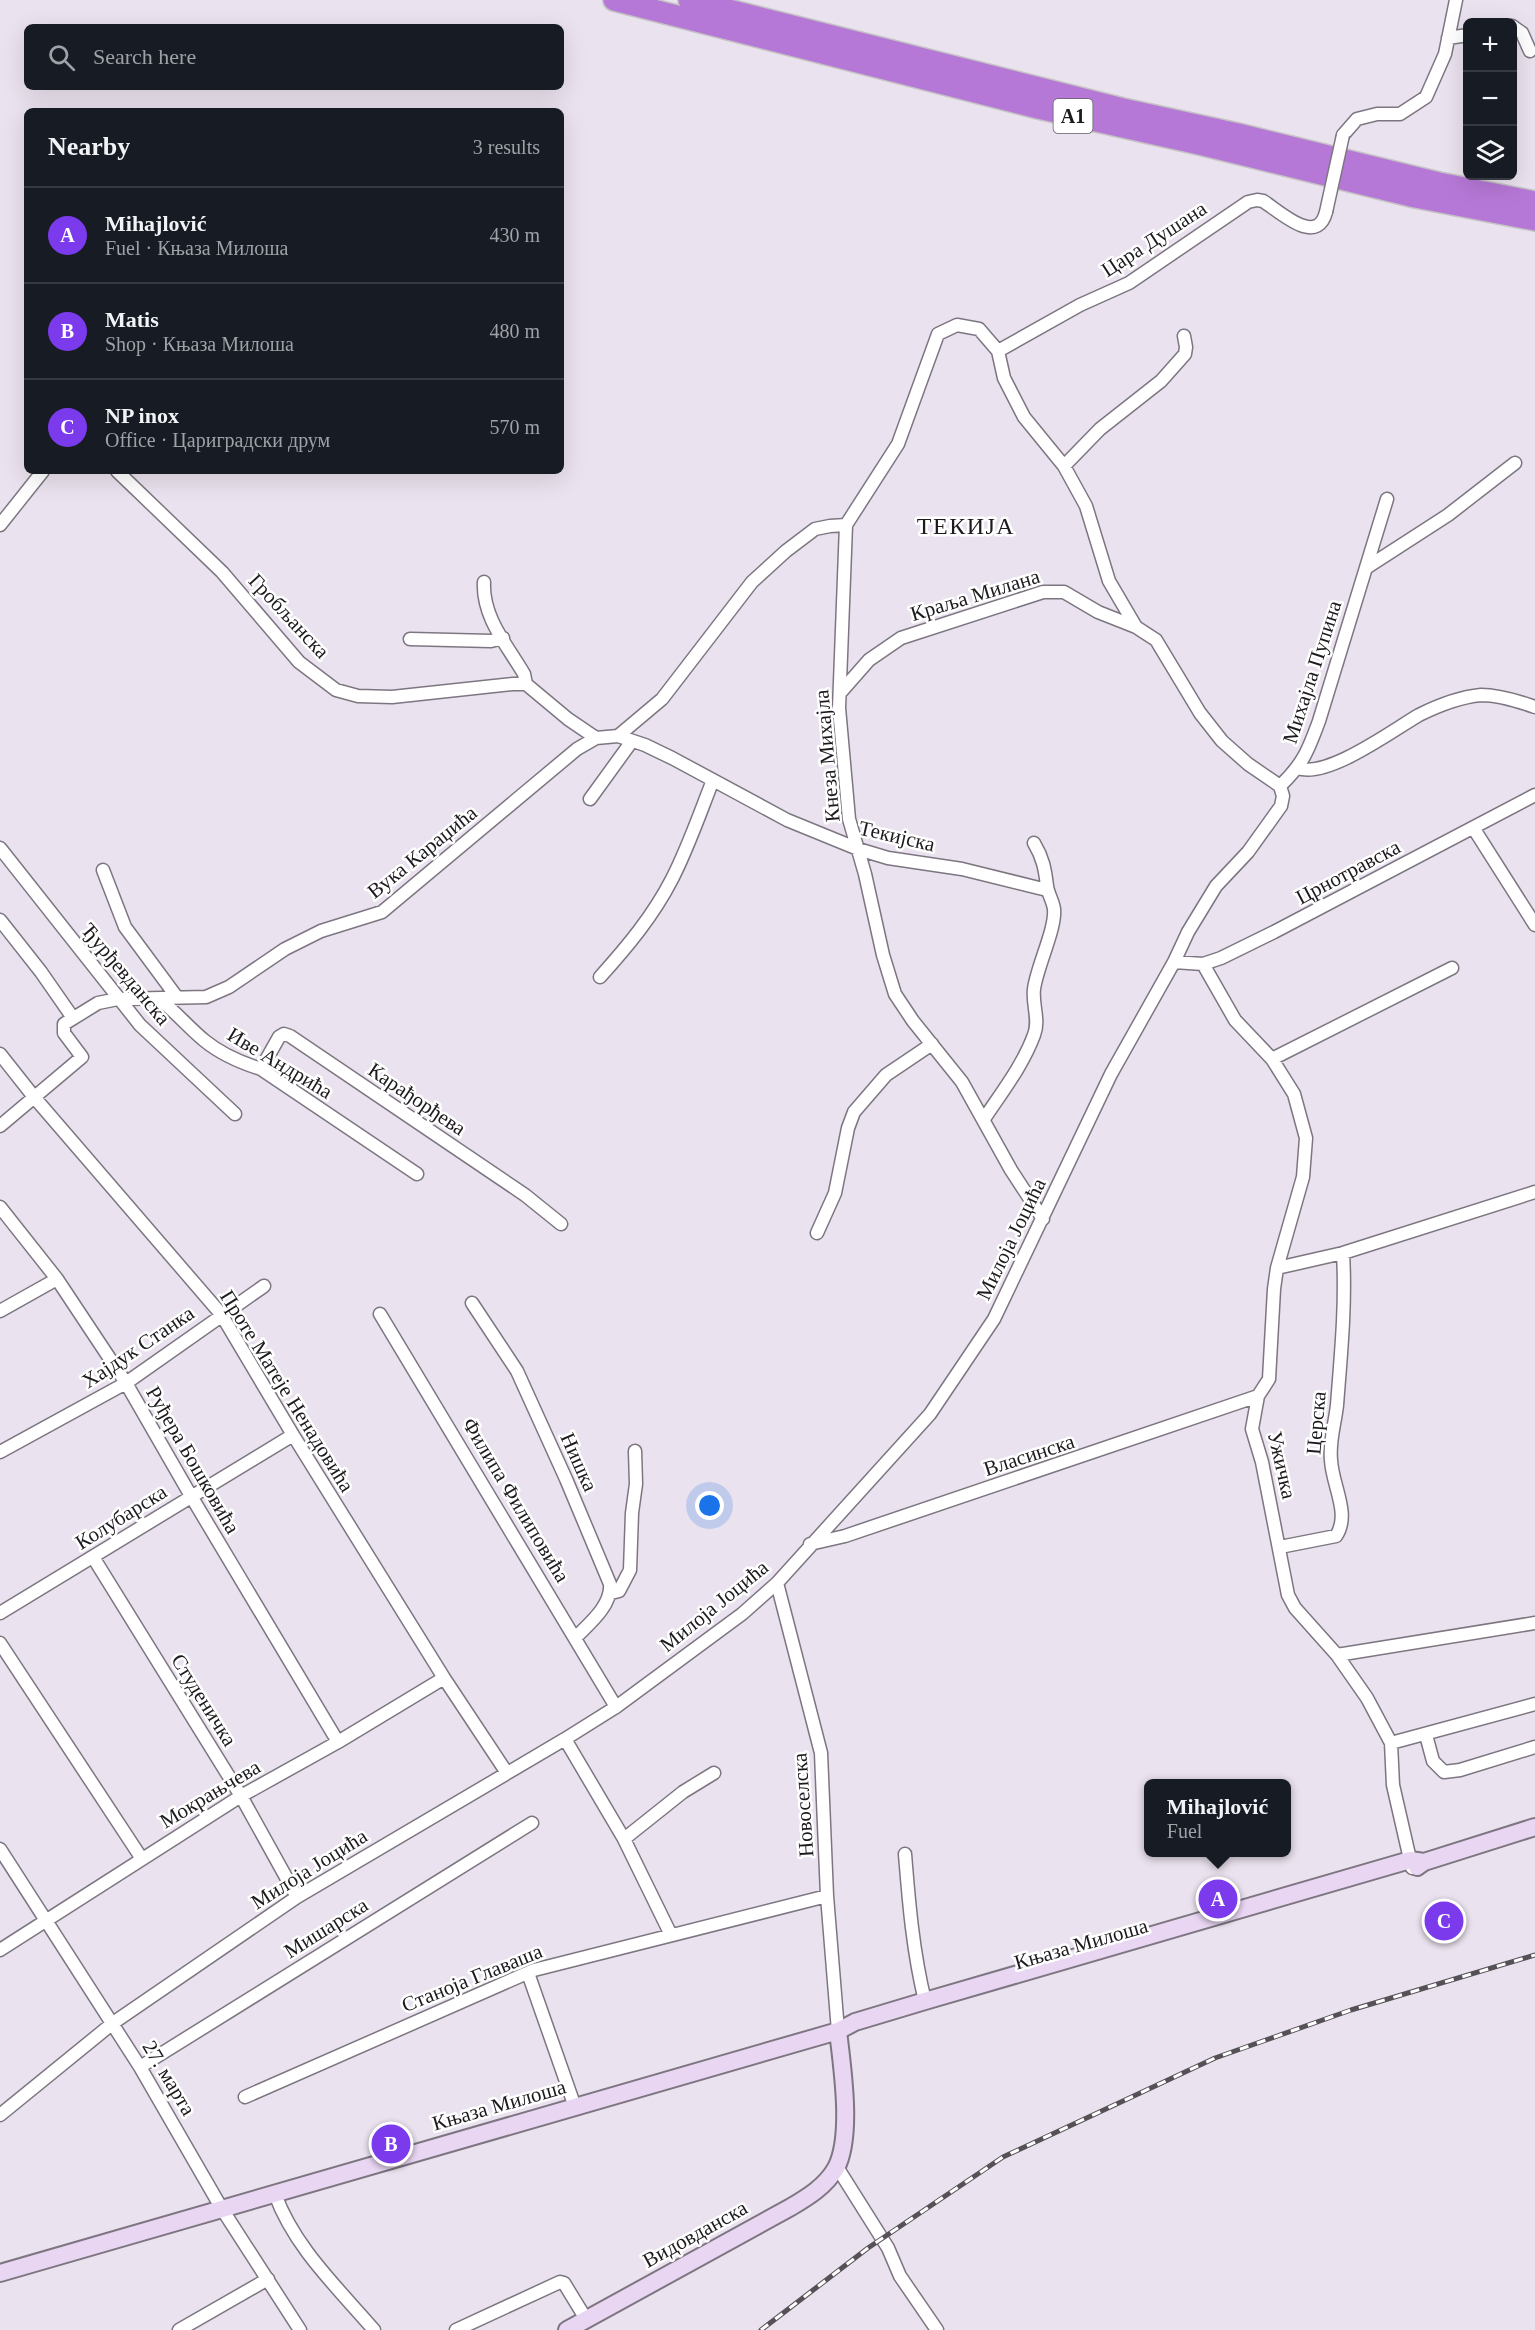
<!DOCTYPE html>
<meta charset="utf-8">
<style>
:root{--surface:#171b24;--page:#20242c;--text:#f1f3f6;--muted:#9ea1a6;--line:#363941;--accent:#7c3aed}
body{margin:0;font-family:"Times New Roman",serif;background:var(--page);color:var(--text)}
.controls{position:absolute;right:18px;top:18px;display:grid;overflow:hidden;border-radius:9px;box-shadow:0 6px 24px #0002}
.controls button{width:54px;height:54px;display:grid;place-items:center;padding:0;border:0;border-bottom:2px solid var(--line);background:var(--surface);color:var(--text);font:30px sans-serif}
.you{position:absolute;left:710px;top:1506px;width:21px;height:21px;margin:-15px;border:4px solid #fff;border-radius:50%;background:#1a73e8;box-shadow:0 0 0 9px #1a73e833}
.badge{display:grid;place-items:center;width:39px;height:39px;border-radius:50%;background:var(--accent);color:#fff;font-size:20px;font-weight:700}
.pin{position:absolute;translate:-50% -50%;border:3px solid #fff;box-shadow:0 2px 6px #0006}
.popup{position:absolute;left:1144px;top:1779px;width:147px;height:78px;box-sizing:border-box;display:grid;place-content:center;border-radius:9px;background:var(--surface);filter:drop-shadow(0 2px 4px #0005);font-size:20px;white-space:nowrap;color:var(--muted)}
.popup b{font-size:22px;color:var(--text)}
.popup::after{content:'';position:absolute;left:50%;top:100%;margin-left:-12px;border:12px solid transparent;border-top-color:var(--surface)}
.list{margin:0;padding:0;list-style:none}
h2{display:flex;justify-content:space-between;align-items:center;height:78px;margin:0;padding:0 24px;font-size:26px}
h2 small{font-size:20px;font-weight:400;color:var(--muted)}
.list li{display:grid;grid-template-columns:39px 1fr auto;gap:18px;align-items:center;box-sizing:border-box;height:96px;padding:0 24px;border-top:2px solid var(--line)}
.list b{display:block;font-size:22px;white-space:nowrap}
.list p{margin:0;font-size:20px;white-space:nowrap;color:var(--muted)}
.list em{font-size:20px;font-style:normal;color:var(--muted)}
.icon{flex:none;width:33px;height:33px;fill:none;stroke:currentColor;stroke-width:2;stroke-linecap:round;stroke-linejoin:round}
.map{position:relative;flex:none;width:1535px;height:2330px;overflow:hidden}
.search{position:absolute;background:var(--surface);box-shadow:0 6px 24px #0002;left:24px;top:24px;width:540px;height:66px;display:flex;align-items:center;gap:15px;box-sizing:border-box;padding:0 21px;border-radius:9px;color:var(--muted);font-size:22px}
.panel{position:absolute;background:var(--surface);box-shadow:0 6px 24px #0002;left:24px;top:108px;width:540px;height:366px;border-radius:9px}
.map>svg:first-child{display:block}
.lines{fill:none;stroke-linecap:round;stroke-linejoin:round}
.minor-casing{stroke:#7d7681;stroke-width:15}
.secondary-casing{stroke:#7d7681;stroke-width:20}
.motorway-casing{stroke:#c4c3c4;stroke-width:24}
.minor{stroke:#fff;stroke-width:12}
.secondary{stroke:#e9d6f3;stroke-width:16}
.motorway{stroke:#b678d7;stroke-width:21}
.rail-casing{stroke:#565157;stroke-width:5}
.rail{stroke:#fff;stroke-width:3;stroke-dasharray:9;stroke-linecap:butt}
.minor-bridge-casing{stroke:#7d7681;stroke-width:15;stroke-linecap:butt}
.minor-bridge{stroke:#fff;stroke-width:12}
.labels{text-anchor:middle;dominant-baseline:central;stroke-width:5;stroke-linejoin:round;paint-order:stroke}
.shield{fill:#fff;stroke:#615f62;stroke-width:1.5}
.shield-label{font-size:20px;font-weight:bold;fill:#1d1a1e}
.street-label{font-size:21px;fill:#1d1a1e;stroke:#fff}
.quarter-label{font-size:24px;letter-spacing:1.5px;fill:#1d1a1e;stroke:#fff}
</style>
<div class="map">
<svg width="1535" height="2330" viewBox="0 0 1535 2330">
<rect width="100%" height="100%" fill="#eae2ee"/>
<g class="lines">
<defs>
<path id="minor" d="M1512,26l10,7 8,18
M1448,38l20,-3
M1343,135l14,-16 20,-5h23l26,-17 19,-43 11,-54
M998,351l82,-46 49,-22 119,-81 9,-2 6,1c15,9 54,47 63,11
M1064,466l36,-37 61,-48 24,-27 1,-7 -2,-11
M117,471l105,101 77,90 37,28 22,6 34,1 121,-13h13l42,35 28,19
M0,525l43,-54
M1366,568l82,-53 67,-52
M484,582c-2,35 23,63 40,92l2,10
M410,639l81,2 12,-3
M840,693l29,-33 32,-22 142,-46h21l34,20 38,15
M618,736l44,-37 90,-117 34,-31 29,-22 15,-3 16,-1
M1298,768c29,11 95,-38 121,-53 18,-9 41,-18 62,-20 18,0 37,6 54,12
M590,799l42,-58
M1474,829l61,96
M0,848l140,177 95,89
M103,870l22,57 51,69
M0,920l41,52 32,46
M1174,962l29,2 18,-6 53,-26 261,-137
M1203,964l32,56 37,39 22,35 12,44 -3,39 -26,91 -3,21 -5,90 -11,17 -6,33 10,33 26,133 7,13 42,47 30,43 24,45 2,42 19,83
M600,977c27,-30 53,-61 72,-98 16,-31 28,-66 41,-99
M159,999c17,13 30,29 46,42 16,13 37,22 56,28l156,105
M0,1054l34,43 187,217 72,121 151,243 63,95
M1272,1059l180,-91
M261,1069l18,-32 5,-3 6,2 235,159 36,29
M984,1119c18,-27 39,-54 50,-84 6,-15 -2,-30 0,-46 3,-23 22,-60 20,-80 -1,-8 -6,-15 -7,-23 -2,-17 -4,-28 -13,-43
M0,1126l82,-69 -18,-24v-9l34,-21 20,-4 88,-2 23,-10 56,-38 36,-18 61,-19 195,-163 19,-11 22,-2 27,9 27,13 115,62 71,29 30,9 74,11 85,21
M0,1207l57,72 69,104 65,113 147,246
M1043,1219l-32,-49 -49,-88 -49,-61 -18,-27 -12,-39 -18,-81 -16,-55 -10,-111 7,-183 52,-81 40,-110 19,-9 22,4 19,22 6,27 20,39 40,49 22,40 23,75 27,46 20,13 44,73 22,28 26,23 32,22
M817,1233l18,-40 13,-65 6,-16 32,-37 46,-31
M1277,1268l66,-15 192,-61
M472,1303l45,68 49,108 44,105c2,21 -20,39 -34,53
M0,1311l57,-32
M380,1314l236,393
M0,1452l126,-69 138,-97
M810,1544l35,-8 413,-140
M1280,1547l56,-11c15,-22 -4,-51 -5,-76 -2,-19 4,-36 6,-55 4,-52 9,-100 6,-152
M93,1557l148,239 56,101
M777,1583l44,170 6,143 11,135
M611,1593l8,-2 11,-21 2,-57 4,-29 -1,-33
M0,1613l293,-178
M0,1643l142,216
M1337,1655l198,-32
M1426,1735l7,26 11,11 16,-2 75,-23
M565,1739l59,100 47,96
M1391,1743l144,-39
M624,1839l59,-47 31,-19
M0,1849l140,218 82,142 78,121
M905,1854c4,50 8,98 20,147
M0,1950l241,-154 97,-54 106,-64
M528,1973l47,134
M140,2067l392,-244
M245,2097l289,-127 293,-74
M0,2115l113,-92 184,-126 268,-158 51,-32 126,-93 35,-31 153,-169 64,-95 117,-245 63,-112 14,-30 28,-46 32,-34 33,-46 2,-10 -3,-10c23,-22 28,-35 39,-65l68,-222
M837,2167l51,81 12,28 37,54
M275,2194c19,53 63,94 99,136
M179,2330l89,-51
M456,2330l104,-48 4,1 22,36"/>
<path id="secondary" d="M1417,1867l7,-5 111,-35
M0,2273l838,-242 17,-9 70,-21 485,-141 14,2
M567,2330l224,-123c17,-10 35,-21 45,-39 17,-32 6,-102 2,-137"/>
<path id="motorway" d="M614,0l424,108 161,36 216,53 120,23
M689,0l434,109 115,25 201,49 96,19"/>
</defs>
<use href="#minor" class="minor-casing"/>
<use href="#secondary" class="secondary-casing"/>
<use href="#motorway" class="motorway-casing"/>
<use href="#minor" class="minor"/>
<use href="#secondary" class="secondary"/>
<use href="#motorway" class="motorway"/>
<defs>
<path id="rail" d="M761,2330l107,-82 135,-91 212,-99 136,-48 184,-55"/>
</defs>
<use href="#rail" class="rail-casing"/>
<use href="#rail" class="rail"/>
<defs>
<path id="minor-bridge" d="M1326,212l17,-77"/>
</defs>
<use href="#minor-bridge" class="minor-bridge-casing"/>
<use href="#minor-bridge" class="minor-bridge"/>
</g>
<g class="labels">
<rect class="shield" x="1053.5" y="99" width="39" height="34" rx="4.5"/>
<g class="shield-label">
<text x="1073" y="116">A1</text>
</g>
<g class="street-label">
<text transform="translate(1154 239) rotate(-33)">Цара Душана</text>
<text transform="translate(975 595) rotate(-17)">Краља Милана</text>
<text transform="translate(289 616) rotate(47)">Гробљанска</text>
<text transform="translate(1312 672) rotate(-72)">Михајла Пупина</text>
<text transform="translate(827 756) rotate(-95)">Кнеза Михајла</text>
<text transform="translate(897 836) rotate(13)">Текијска</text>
<text transform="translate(422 852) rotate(-39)">Вука Караџића</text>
<text transform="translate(1348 872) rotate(-28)">Црнотравска</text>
<text transform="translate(126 974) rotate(50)">Ђурђевданска</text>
<text transform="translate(280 1063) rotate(31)">Иве Андрића</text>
<text transform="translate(417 1099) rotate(34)">Карађорђева</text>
<text transform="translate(1011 1239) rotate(-64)">Милоја Јоцића</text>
<text transform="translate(138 1347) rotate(-34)">Хајдук Станка</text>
<text transform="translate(287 1391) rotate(58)">Проте Матеје Ненадовића</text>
<text transform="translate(1316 1423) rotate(-85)">Церска</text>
<text transform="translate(1029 1455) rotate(-18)">Власинска</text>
<text transform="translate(193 1460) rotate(60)">Руђера Бошковића</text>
<text transform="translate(579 1462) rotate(66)">Нишка</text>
<text transform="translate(1282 1465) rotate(77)">Ужичка</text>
<text transform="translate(516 1500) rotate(59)">Филипа Филиповића</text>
<text transform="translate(121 1517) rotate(-32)">Колубарска</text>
<text transform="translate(714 1606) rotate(-39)">Милоја Јоцића</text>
<text transform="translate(204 1700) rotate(58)">Студеничка</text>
<text transform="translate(210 1794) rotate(-31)">Мокрањчева</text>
<text transform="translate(803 1805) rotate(-94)">Новоселска</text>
<text transform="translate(309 1869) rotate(-32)">Милоја Јоцића</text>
<text transform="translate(326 1928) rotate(-32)">Мишарска</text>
<text transform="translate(1081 1944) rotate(-16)">Књаза Милоша</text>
<text transform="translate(472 1978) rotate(-22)">Станоја Главаша</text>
<text transform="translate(169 2078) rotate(59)">27. марта</text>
<text transform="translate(499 2105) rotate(-16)">Књаза Милоша</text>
<text transform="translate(695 2234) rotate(-29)">Видовданска</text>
</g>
<g class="quarter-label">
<text x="966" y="526">ТЕКИЈА</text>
</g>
</g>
</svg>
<div class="controls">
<button>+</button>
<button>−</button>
<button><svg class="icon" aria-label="layers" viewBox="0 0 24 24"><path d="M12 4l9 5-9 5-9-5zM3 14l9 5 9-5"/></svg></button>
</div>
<div class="you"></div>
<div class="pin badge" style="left:1218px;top:1899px">A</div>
<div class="popup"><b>Mihajlović</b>Fuel</div>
<div class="pin badge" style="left:391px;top:2144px">B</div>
<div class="pin badge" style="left:1444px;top:1921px">C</div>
<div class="search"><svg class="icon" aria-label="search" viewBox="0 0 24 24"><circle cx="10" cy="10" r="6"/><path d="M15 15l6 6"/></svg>Search here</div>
<section class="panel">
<h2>Nearby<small>3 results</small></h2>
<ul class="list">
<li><span class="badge">A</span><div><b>Mihajlović</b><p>Fuel · Књаза Милоша</p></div><em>430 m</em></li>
<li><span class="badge">B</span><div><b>Matis</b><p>Shop · Књаза Милоша</p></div><em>480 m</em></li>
<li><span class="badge">C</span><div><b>NP inox</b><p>Office · Цариградски друм</p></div><em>570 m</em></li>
</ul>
</section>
</div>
